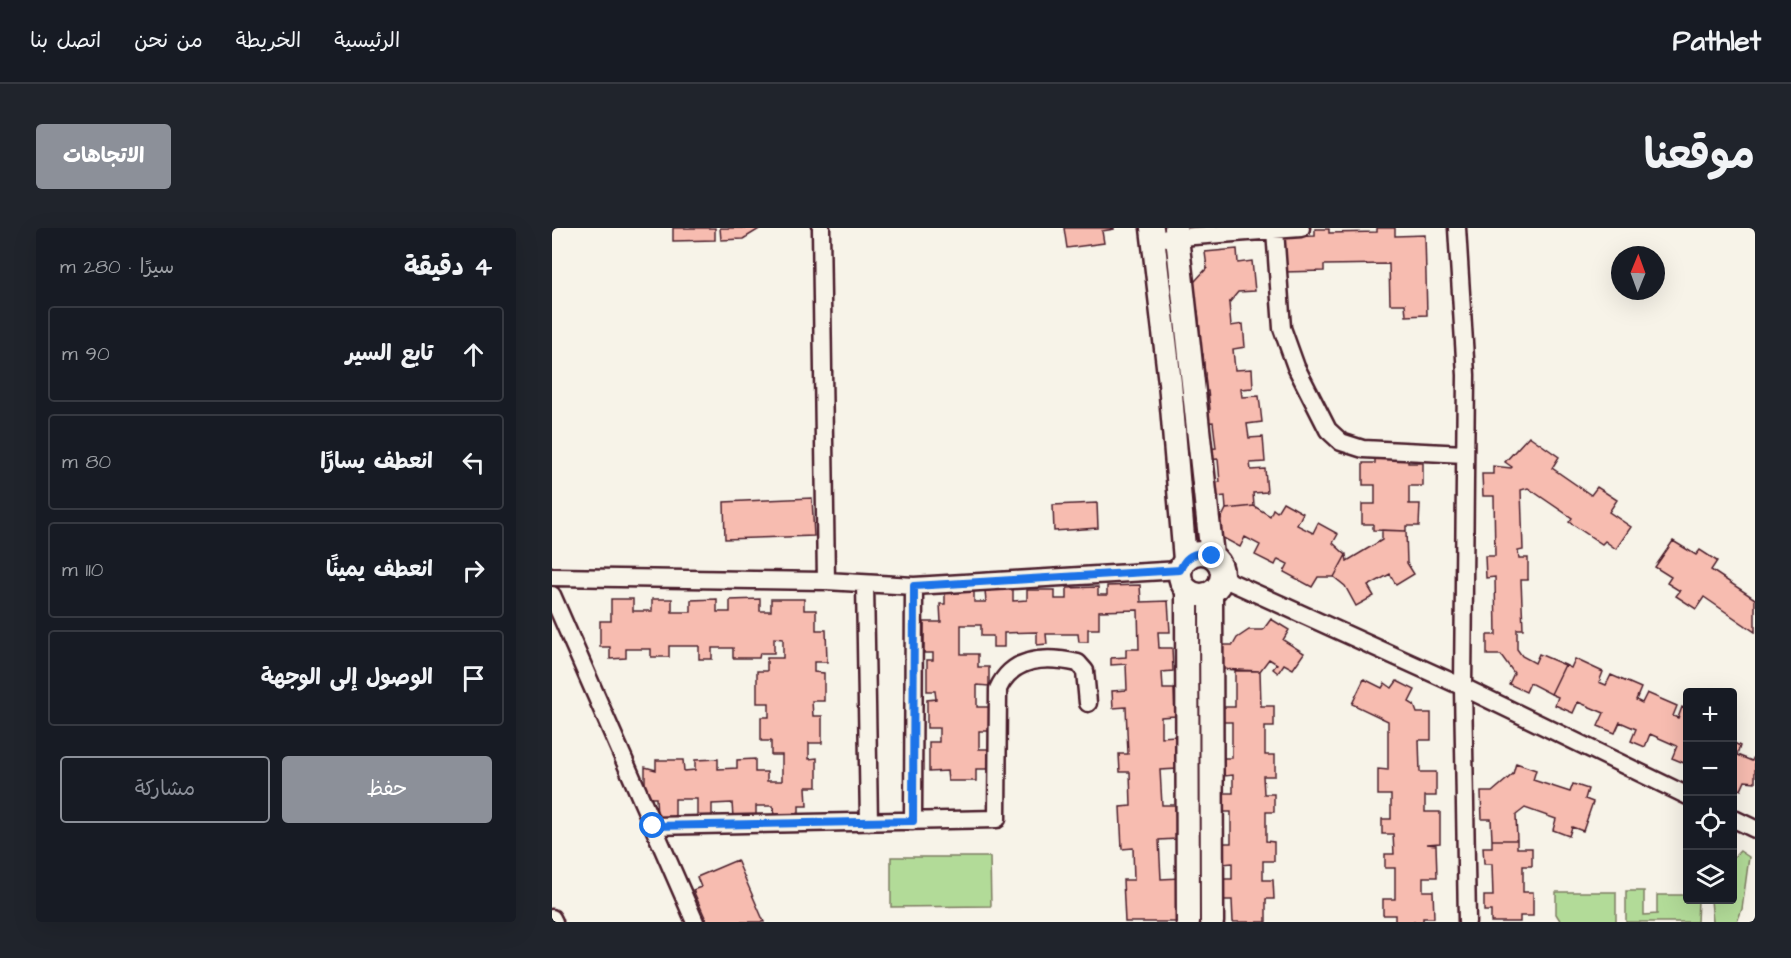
<!DOCTYPE html>
<html lang="ar">
<meta charset="utf-8">
<style>
:root{--surface:#171b24;--page:#20242c;--text:#f1f3f6;--muted:#9ea1a6;--line:#363941;--accent:#8c9099}
body{margin:0;font-family:"Architects Daughter","Playpen Sans Arabic",sans-serif;background:var(--page);color:var(--text);direction:rtl}
.controls{position:absolute;right:18px;bottom:18px;display:grid;overflow:hidden;border-radius:6px;box-shadow:0 6px 24px #0002}
.controls button{width:54px;height:54px;display:grid;place-items:center;padding:0;border:0;border-bottom:2px solid var(--line);background:var(--surface);color:var(--text);font:30px sans-serif}
.compass{position:absolute;left:1059px;top:18px;width:54px;height:54px;border-radius:50%;background:var(--surface);box-shadow:0 6px 24px #0002;rotate:1deg}
.stop{position:absolute;width:18px;height:18px;margin:-14px;border:4px solid #1a73e8;border-radius:50%;background:#fff}
.stop.end{background:#1a73e8;border-color:#fff;box-shadow:0 2px 6px #0008}
.list{margin:0;padding:0;list-style:none}
h2{display:flex;justify-content:space-between;align-items:center;height:78px;margin:0;padding:0 24px;font-size:26px}
h2 small{font-size:20px;font-weight:400;color:var(--muted)}
.list li{display:grid;grid-template-columns:39px 1fr auto;gap:18px;align-items:center;box-sizing:border-box;height:96px;margin:0 12px 12px;padding:0 12px;border:2px solid var(--line);border-radius:6px}
.list b{display:block;font-size:22px;white-space:nowrap}
.list em{font-size:20px;font-style:normal;color:var(--muted)}
.actions{display:flex;gap:12px;padding:18px 24px}
.actions a{flex:1;padding:14px 0;border:2px solid var(--accent);border-radius:6px;text-align:center;font-size:21px;color:var(--accent)}
.actions .main{background:var(--accent);color:#fff}
.icon{flex:none;width:33px;height:33px;fill:none;stroke:currentColor;stroke-width:2;stroke-linecap:round;stroke-linejoin:round}
.map{position:relative;flex:none;width:1203px;height:694px;overflow:hidden;direction:ltr;border-radius:6px}
header{display:flex;align-items:center;gap:36px;box-sizing:border-box;height:84px;padding:0 30px;background:var(--surface);border-bottom:2px solid var(--line)}
header strong{font-size:28px}
nav{display:flex;gap:33px;margin-inline-start:auto;font-size:21px}
.intro{display:flex;align-items:center;justify-content:space-between;box-sizing:border-box;height:144px;padding:0 36px}
h1{margin:0;font-size:42px}
.button{padding:15px 27px;border-radius:6px;background:var(--accent);color:#fff;font-size:21px;font-weight:700}
main{display:flex;gap:36px;padding:0 36px}
aside{flex:1;background:var(--surface);border-radius:6px;box-shadow:0 6px 24px #0002}
.map>svg:first-child{display:block}
.green{fill:#b2db98;stroke:#7e7d62;stroke-width:1.5}
.building{fill:#f7bcb0;stroke:#4a1f2b;stroke-width:1.5}
.lines{fill:none;stroke-linecap:round;stroke-linejoin:round}
.street-casing{stroke:#4a1f2b;stroke-width:21}
.secondary-casing{stroke:#4a1f2b;stroke-width:27}
.street{stroke:#f7f3e8;stroke-width:16}
.secondary{stroke:#f7f3e8;stroke-width:22}
.route{stroke:#1a73e8;stroke-width:8}
</style>
<header>
<strong>Pathlet</strong>
<nav><a>الرئيسية</a><a>الخريطة</a><a>من نحن</a><a>اتصل بنا</a></nav>
</header>
<div class="intro"><h1>موقعنا</h1><a class="button">الاتجاهات</a></div>
<main>
<div class="map">
<svg width="1203" height="694" viewBox="0 0 1203 694">
<rect width="100%" height="100%" fill="#f7f3e8"/>
<filter id="ink" filterUnits="userSpaceOnUse"><feTurbulence type="fractalNoise" baseFrequency=".0167" numOctaves="2"/><feDisplacementMap in="SourceGraphic" scale="12" xChannelSelector="R" yChannelSelector="G"/><feConvolveMatrix kernelMatrix="1 2 1 2 8 2 1 2 1" color-interpolation-filters="sRGB"/></filter>
<g filter="url(#ink)">
<path class="green" d="M1188,623l9,6 -7,52 -5,13h-24l-2,-22h21l1,-42z
M339,629h99l1,49 -100,1z
M1074,663h18v24l13,-1v-19h30l1,5h10l-1,22h-71z
M1004,664h60v30h-55l-5,-8z"/>
<path class="building" d="M121,0h42v12l-42,1z
M168,0h41l-18,11 -22,1z
M512,0h50v1l-12,2 2,12 -37,5z
M825,0h18v8l30,-1 2,80 -21,1 -1,-12h-15l-1,-40 -65,1v6l-41,1 -1,-35 33,-1v-7h14v4l48,-1z
M685,21l1,14 14,-2 3,30 -17,1 -9,11 2,23 12,-2 2,23 -12,2 2,21 17,-1 1,19 -12,1 1,8 17,-1 3,26 -15,2 2,14 14,-1 2,25 -15,1 1,7 14,-1 2,23 -14,1 1,13 -28,3 -1,-13 -17,2 -1,-14 13,-2 -2,-23 -13,1 -1,-11 12,-1 -3,-26 -11,1 -1,-13 9,-1 -2,-18 -11,1 -2,-16 10,-1 -2,-21 -12,1 -2,-21 11,-1 -2,-22 -10,1 -3,-30 10,-1 12,-13 -2,-16z
M977,208l30,21 -7,11 39,27 6,-8 20,13 -8,12 22,15 -15,22 -11,-8 -3,3 -33,-22 3,-4 -44,-30 -7,2 2,60 -5,1 1,7h9v22h-7l2,49h-6v20l5,7 13,7 4,-9 26,11 -14,29 -21,-11 -4,9 -17,-8 5,-11 -13,-18h-14v-20h9l-1,-58 -9,1 -1,-22h10l-1,-60h-11l-1,-22h11v-8l18,2 1,-1 -7,-5z
M823,229h33v6h15v23h-14v18h11l-1,22h-13v5l-33,-1v-6h-11v-20h13v-19h-12v-22h12z
M260,270l2,38 -89,3 -1,-37z
M731,274l20,11 -6,12 16,8 5,-10 20,11 -5,9 13,12 -12,22h-16l-6,10 -28,-15 4,-8 -10,-5 -3,6 -20,-10 5,-10 -15,-8 -5,10 -26,-14 12,-24 28,-3 16,10 3,-7 4,3z
M545,275l1,25 -44,3 -1,-26z
M830,302l24,1 1,32 7,11 -18,11 -6,-11 -22,12 6,10 -18,10 -11,-20 -11,-9 12,-22 1,6 35,-21z
M1121,313l23,14 4,-5 17,11 -6,9 44,29v33l-51,-35 -8,12 -20,-13 4,-5 -13,-8 4,-6 -16,-10z
M588,357l1,17 27,-1 2,31h-12l1,16h13l1,23 -11,1 1,17h11l1,27 -14,1v20l15,-1 2,33 -18,1 2,35h13l2,34 -18,1 2,39 19,-1 2,44h-57l-2,-42h11l-1,-32 -11,1 -2,-42 11,-1 -1,-34h-10l-1,-18h9l-2,-47 -13,1 -1,-17 15,-1 -1,-26 -15,1v-7l15,-1v-8h13l-1,-39 -39,1v18h-11v13h-9l-1,-8h-32l1,10 -10,1v-13l-33,1v14h-11v-11h-12v-11h-20v29h17v13h11v19l-12,-1v22h14v24h-12v18h12v20h-15v12h-28l-1,-10 -18,1v-30h10v-14h-12v-28l9,-1 -1,-8h-8v-31h6v-7h-9v-31h17l-1,-18h5v-14h29v12h12l-1,-12 28,-1v12l14,-1v-10h28v9h12v-11l31,-1v8h9v-9z
M59,371h22v12h19v-12h20v13h19v-12l26,-1v13h13v-12l30,-1v12h11v-12h33v11h12v20h10l1,32h-13v10l10,1v28h-12l1,15h9v27h-13v16l8,-1v29h-11l1,19h-8v10h-25l-1,-10h-17v10l-23,1 -1,-14 -20,1v13h-15v-18h-22v19h-18l-1,-20h-11v-31l11,3v-10h27l1,11 11,-1v-10l23,-1v10l19,-1v-8l18,-1v13h12v9h15v-26h-11v-14h-10v-24h8v-14h-12v-32h10v-13h16v-19l-9,-1v15h-14l-1,5h-26v-10h-21v11h-13v-13h-30v11h-18v-8h-25v9l-16,1v-12h-10v-26h11z
M719,391l18,11 -6,10 21,13 -11,16 -9,-5 -6,9 -5,-4 4,-5 -8,-5 -9,12 -40,-2v-24h13l4,-7 12,-8h14z
M1023,431l28,13 -4,10 7,3 5,-10 30,13 -5,12 6,3 5,-10 30,13 -4,10 5,2 4,-11 6,3v45l-4,8 -12,-5 5,-12 -27,-12 -5,13 -14,-6 5,-12 -16,-7 -5,11 -17,-7 6,-13 -26,-11 -5,11 -18,-8 3,-8 -7,-3 14,-29 6,3z
M683,443h25l1,35h13v21h-9v28h10v21h-12l1,18h10v18h-8v29l8,1v19h-11v19h10l1,19h-8v23h-33l-1,-22h-9v-21h9v-16l-9,1v-21h8v-31h-8v-19h10v-18l-9,1 -1,-18h9v-36h-9v-15h12z
M812,451l18,9 3,-5 7,5 5,-7 18,9 -6,12 5,3 3,8h14v27h-12l1,32h16v24h-11v16h15v31l-13,1 9,1 1,32h-14v14h10l1,27h-11v4h-28v-7h-12v-16h12v-31h-10v-14h9l-1,-20h-11v-15h9v-24h-13v-26l10,1v-49l-36,-17z
M1180,514l8,4 -3,9 15,6 3,-7v28l-10,-1 -4,9 -9,-4z
M964,535l20,7 -3,10 37,12 3,-8 15,5 -3,10 8,3 -10,29 -11,-4 -3,9 -16,-6 3,-11 -31,-11 -9,7 1,25h-25l-1,-21h-9l-1,-27h11l21,-18z
M940,612h25v8h15v18h-9v26h10v24h-13v6h-29v-11h-7v-15h9l-1,-32h-8l-1,-17h9z
M185,632l27,62h-57l-14,-32 8,-3 -4,-10z"/>
<g class="lines">
<defs>
<path id="street" d="M269,0l5,353
M905,0l9,147 -3,312 4,235
M723,2l7,98 14,39 32,63 13,12 22,7 102,5
M615,10l134,-10
M0,349l274,4 88,5 266,-16
M670,350l241,109 225,109
M313,356l4,238
M0,367l143,327
M1180,590l23,11
M361,593l1,-235
M101,598l344,-7 1,-130c15,-33 49,-33 80,-26l7,8 3,32
M0,690l2,4"/>
<path id="secondary" d="M600,0l18,155 15,177
M624,0l36,328
M628 346a21 21 0 1 1 42 0a21 21 0 1 1-42 0Z
M635,362l1,332
M659,365l1,329"/>
</defs>
<use href="#street" class="street-casing"/>
<use href="#secondary" class="secondary-casing"/>
<use href="#street" class="street"/>
<use href="#secondary" class="secondary"/>
</g>
</g>
<g class="lines" filter="url(#ink)">
<path class="route" d="M101,598l260,-5 1,-235 266,-16c6,-14 16,-20 32,-14"/>
</g>
</svg>
<div class="controls">
<button>+</button>
<button>−</button>
<button><svg class="icon" aria-label="locate" viewBox="0 0 24 24"><circle cx="12" cy="12" r="6"/><path d="M12 2v4M12 18v4M2 12h4M18 12h4"/></svg></button>
<button><svg class="icon" aria-label="layers" viewBox="0 0 24 24"><path d="M12 4l9 5-9 5-9-5zM3 14l9 5 9-5"/></svg></button>
</div>
<svg class="compass" viewBox="-18 -18 36 36"><path d="M0-13l5 13h-10z" fill="#e53935"/><path d="M0 13l5-13h-10z" fill="#9ea1a6"/></svg>
<div class="stop" style="left:101px;top:598px"></div>
<div class="stop end" style="left:660px;top:328px"></div>
</div>
<aside>
<h2>4 دقيقة<small>سيرًا · 280 m</small></h2>
<ul class="list">
<li><svg class="icon" aria-label="ahead" viewBox="0 0 24 24"><path d="M12 20V5M6 11l6-6 6 6"/></svg><div><b>تابع السير</b></div><em>90 m</em></li>
<li><svg class="icon" aria-label="left" viewBox="0 0 24 24"><path d="M17 20v-9H6M10 6l-5 5 5 5"/></svg><div><b>انعطف يسارًا</b></div><em>80 m</em></li>
<li><svg class="icon" aria-label="right" viewBox="0 0 24 24"><path d="M7 20v-9h11M14 6l5 5-5 5"/></svg><div><b>انعطف يمينًا</b></div><em>110 m</em></li>
<li><svg class="icon" aria-label="arrive" viewBox="0 0 24 24"><path d="M6 21V4h12l-3 4 3 4H6"/></svg><div><b>الوصول إلى الوجهة</b></div></li>
</ul>
<div class="actions"><a class="main">حفظ</a><a>مشاركة</a></div>
</aside>
</main>
